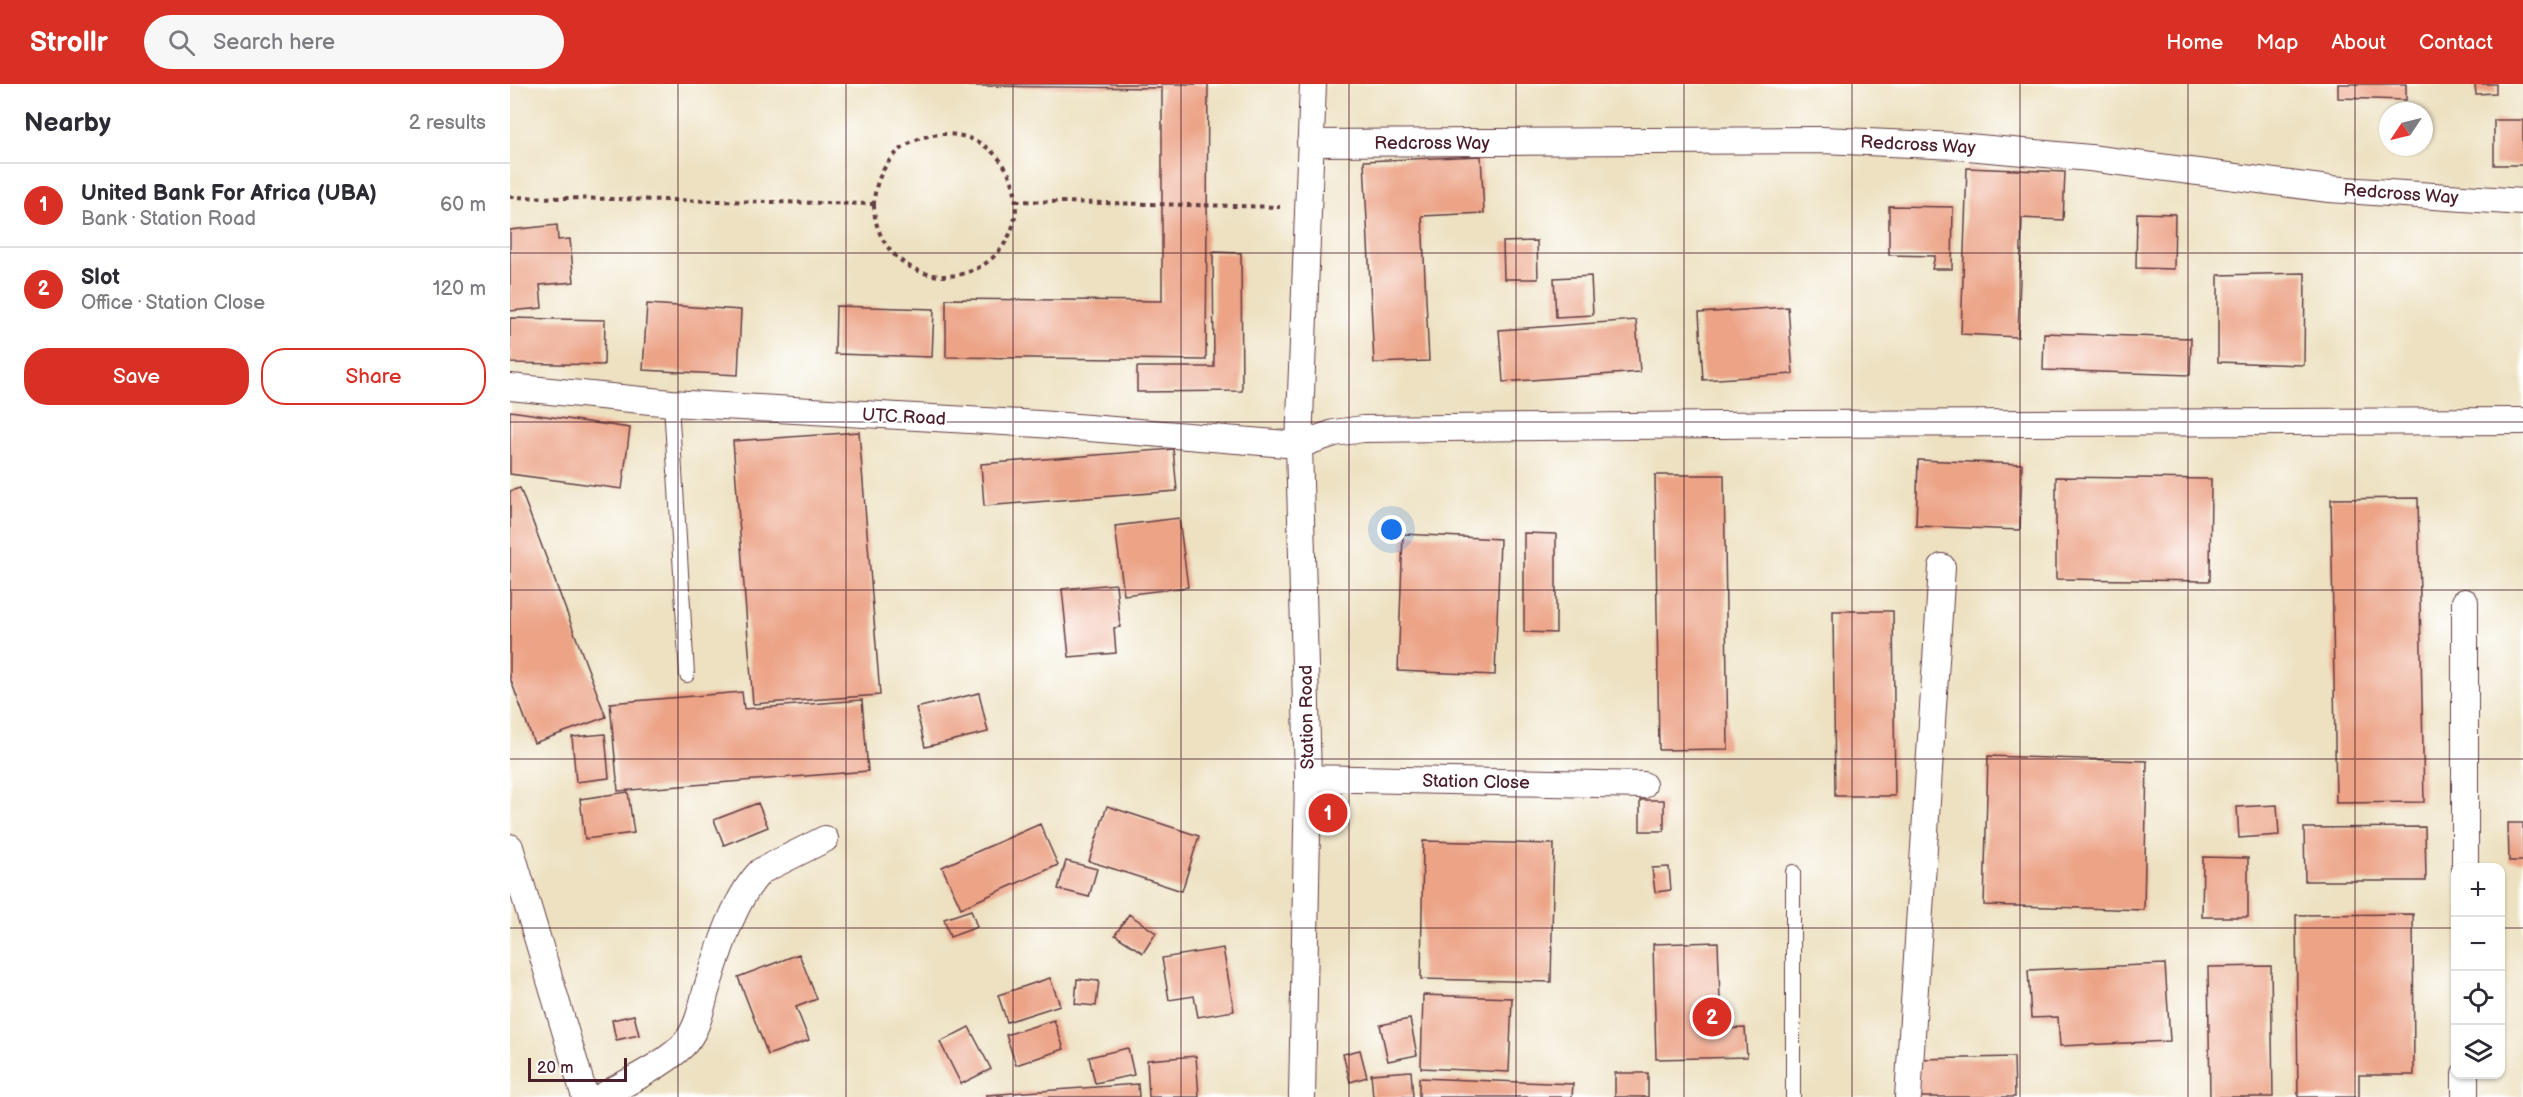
<!DOCTYPE html>
<meta charset="utf-8">
<style>
:root{--surface:#fff;--page:#f7f7f7;--text:#2b2b33;--muted:#7c7c81;--line:#e1e1e2;--accent:#d93025}
body{margin:0;font-family:"Balsamiq Sans",sans-serif;background:var(--page);color:var(--text)}
.controls{position:absolute;right:18px;bottom:18px;display:grid;overflow:hidden;border-radius:12px;box-shadow:0 2px 4px #0004}
.controls button{width:54px;height:54px;display:grid;place-items:center;padding:0;border:0;border-bottom:2px solid var(--line);background:var(--surface);color:var(--text);font:30px sans-serif}
.compass{position:absolute;left:1869px;top:18px;width:54px;height:54px;border-radius:50%;background:var(--surface);box-shadow:0 2px 4px #0004;rotate:235deg}
.scale{position:absolute;left:18px;bottom:15px;width:99px;box-sizing:border-box;padding-left:6px;border:3px solid #4a1f2b;border-top:0;font-size:16px;line-height:21px;white-space:nowrap;color:#4a1f2b;-webkit-text-stroke:4px #fff;paint-order:stroke}
.you{position:absolute;left:882px;top:446px;width:21px;height:21px;margin:-15px;border:4px solid #fff;border-radius:50%;background:#1a73e8;box-shadow:0 0 0 9px #1a73e833}
.badge{display:grid;place-items:center;width:39px;height:39px;border-radius:50%;background:var(--accent);color:#fff;font-size:20px;font-weight:700}
.pin{position:absolute;translate:-50% -50%;border:3px solid #fff;box-shadow:0 2px 6px #0006}
.list{margin:0;padding:0;list-style:none}
h2{display:flex;justify-content:space-between;align-items:center;height:78px;margin:0;padding:0 24px;font-size:26px}
h2 small{font-size:20px;font-weight:400;color:var(--muted)}
.list li{display:grid;grid-template-columns:39px 1fr auto;gap:18px;align-items:center;box-sizing:border-box;height:84px;padding:0 24px;border-top:2px solid var(--line)}
.list b{display:block;font-size:22px;white-space:nowrap}
.list p{margin:0;font-size:20px;white-space:nowrap;color:var(--muted)}
.list em{font-size:20px;font-style:normal;color:var(--muted)}
.actions{display:flex;gap:12px;padding:18px 24px}
.actions a{flex:1;padding:14px 0;border:2px solid var(--accent);border-radius:24px;text-align:center;font-size:21px;color:var(--accent)}
.actions .main{background:var(--accent);color:#fff}
.icon{flex:none;width:33px;height:33px;fill:none;stroke:currentColor;stroke-width:2;stroke-linecap:round;stroke-linejoin:round}
.map{position:relative;flex:none;width:2013px;height:1013px;overflow:hidden}
header{display:flex;align-items:center;gap:36px;box-sizing:border-box;height:84px;padding:0 30px;background:var(--accent);color:#fff}
header strong{font-size:28px}
nav{display:flex;gap:33px;margin-inline-start:auto;font-size:21px}
.search{width:420px;height:54px;background:var(--page);display:flex;align-items:center;gap:15px;box-sizing:border-box;padding:0 21px;border-radius:33px;color:var(--muted);font-size:22px}
main{display:flex}
aside{flex:1;background:var(--surface)}
.map>svg:first-child{display:block}
.building{fill:#eca386}
.lines{fill:none;stroke-linecap:round;stroke-linejoin:round}
.lane-casing{stroke:#623c42;stroke-width:16}
.street-casing{stroke:#623c42;stroke-width:28}
.path{stroke:#623c42;stroke-width:4;stroke-dasharray:4.5 4.5;stroke-linecap:butt}
.lane{stroke:#fff;stroke-width:14}
.street{stroke:#fff;stroke-width:26}
.grid{fill:none;stroke:#4a1f2b;stroke-width:1.5;stroke-opacity:0.55}
.labels{text-anchor:middle;dominant-baseline:central;stroke-width:4.5;stroke-linejoin:round;paint-order:stroke}
.street-label{font-size:18px;fill:#4a1f2b;stroke:#fff}
</style>
<header>
<strong>Strollr</strong>
<div class="search"><svg class="icon" aria-label="search" viewBox="0 0 24 24"><circle cx="10" cy="10" r="6"/><path d="M15 15l6 6"/></svg>Search here</div>
<nav><a>Home</a><a>Map</a><a>About</a><a>Contact</a></nav>
</header>
<main>
<aside>
<h2>Nearby<small>2 results</small></h2>
<ul class="list">
<li><span class="badge">1</span><div><b>United Bank For Africa (UBA)</b><p>Bank · Station Road</p></div><em>60 m</em></li>
<li><span class="badge">2</span><div><b>Slot</b><p>Office · Station Close</p></div><em>120 m</em></li>
</ul>
<div class="actions"><a class="main">Save</a><a>Share</a></div>
</aside>
<div class="map">
<svg width="2013" height="1013" viewBox="0 0 2013 1013">
<rect width="100%" height="100%" fill="#fff"/>
<filter id="ink" filterUnits="userSpaceOnUse"><feTurbulence type="fractalNoise" baseFrequency=".0167" numOctaves="2"/><feDisplacementMap in="SourceGraphic" scale="12" xChannelSelector="R" yChannelSelector="G"/><feConvolveMatrix kernelMatrix="1 2 1 2 8 2 1 2 1" color-interpolation-filters="sRGB"/></filter>
<filter id="wash" filterUnits="userSpaceOnUse"><feTurbulence type="fractalNoise" baseFrequency=".008" numOctaves="4" result="noise"/><feDisplacementMap in="SourceGraphic" scale="24" xChannelSelector="R" yChannelSelector="G"/><feGaussianBlur stdDeviation="1.35" result="paint"/><feColorMatrix in="noise" values="0 0 0 0 0 0 0 0 0 0 0 0 0 0 0 0 0 1.4 0 .05"/><feComposite in="paint" operator="in"/></filter>
<g filter="url(#wash)">
<rect width="100%" height="100%" fill="#ede1c1"/>
<g id="blocks">
<path class="building" d="M459,0h239l-2,276 -260,-3v-58l216,2v-213l-193,-2z
M1828,0h68v16l-68,-2z
M1965,0h21v9l-20,1z
M1984,36h29v45h-29z
M971,72l3,57 -62,3 7,145 -55,2 -10,-202z
M1457,84l98,4 -2,48 -41,-2 -4,119 -57,-3z
M1379,122l64,1 -1,62h-20l3,-13 -46,-1z
M1627,129l38,1 -1,55 -38,-1z
M47,141l1,15 12,-1 4,43 -34,3 2,23 -32,3v-81z
M1027,157l1,38h-34l-1,-37z
M703,168l28,1 1,138 -105,1v-25h77z
M1795,189l-1,92 -86,-3v-87z
M1081,192l2,39 -37,2 -2,-39z
M137,220l94,6 -3,65 -95,-5z
M326,222l98,3 -2,48 -97,-3z
M1278,223l5,67 -90,6 -4,-67z
M0,234l95,2 -1,45 -94,-2z
M1126,236l4,52 -137,10 -4,-52z
M1534,249l147,5 -1,37 -147,-5z
M0,327l120,17 -8,61 -112,-15z
M349,348l21,263 -127,9 -20,-263z
M663,365l4,42 -193,15 -3,-42z
M1408,376l104,4 -2,66 -104,-4z
M1145,391h69l4,274 -69,1z
M1546,393l155,2 -1,102 -154,-2z
M10,404l86,229 -72,26 -24,-65v-187z
M1908,414l6,304 -88,1 -5,-304z
M669,434l9,69 -64,8 -9,-69z
M1014,449l32,1v99l-32,-1z
M893,450l97,5 -5,136 -97,-4z
M606,500l4,43 -6,1 2,25 -47,4 -7,-68z
M1323,527h60l2,185h-60z
M232,608l2,17 118,-9 6,71 -250,20 -8,-88z
M469,609l9,39 -63,15 -9,-39z
M95,650l4,44 -33,4 -4,-45z
M1478,672l159,5 -3,149 -160,-5z
M118,708l6,41 -49,6 -5,-40z
M1130,716h24v31h-24z
M248,719l10,24 -44,18 -10,-25z
M1767,721l2,30 -40,3 -2,-31z
M597,722l92,30 -17,55 -93,-30z
M1998,739h15v38h-14z
M530,740l18,41 -97,43 -19,-41z
M1915,743l1,54h-121l-1,-53z
M913,757l131,3 -3,138 -130,-3z
M1693,773l45,1v59h-46z
M556,777l31,8 -8,28 -31,-8z
M1159,783l2,23 -16,2 -3,-24z
M461,826l6,17 -27,10 -6,-18z
M619,830l27,19 -13,20 -28,-18z
M1903,830l1,161h-55v22h-61l-2,-182z
M1208,858l3,87 24,-1 2,29 -91,2 -3,-115z
M713,864l11,63 -36,6 -4,-21 -25,4 -7,-42z
M289,870l18,45 -21,8 13,33 -41,15 -30,-78z
M1655,880l5,77 -110,5 -2,-29 -27,1 -3,-48z
M1761,882l2,131h-63l-2,-130z
M540,894l10,27 -53,17 -9,-27z
M567,895l22,2 -3,25 -21,-2z
M913,911l89,3 -3,74 -88,-4z
M124,931l5,20 -23,5 -4,-20z
M900,935l7,36 -29,6 -8,-36z
M544,936l10,29 -48,16 -10,-30z
M459,943l22,42 -30,15 -21,-42z
M618,964l6,27 -39,8 -6,-26z
M850,966l7,27 -17,5 -7,-28z
M686,972l3,41h-50l-2,-37z
M1504,973l1,40h-96l-1,-38z
M901,987l2,26h-40l-2,-23z
M1105,989h33v24h-33z
M909,994l154,6 -1,13h-153z
M628,1000l1,13h-153v-2z"/>
</g>
</g>
<g filter="url(#ink)">
<use href="#blocks" fill-opacity="0" stroke="#623c42" stroke-width="1.5"/>
<g class="lines">
<defs>
<path id="lane" d="M161,319l16,272
M1283,788v225"/>
<path id="street" d="M800,59l512,-3 135,6 133,12 239,31 194,13
M0,303l161,16 368,21 260,21 35,-12 29,-4 435,-5 725,-3
M1955,518v266
M798,694l335,7
M0,763l75,250
M1955,990v23
M91,1013c24,-14 69,-35 85,-55 12,-15 15,-33 20,-51 12,-37 27,-92 55,-120l64,-32
M792,1013l6,-319 -9,-333 14,-361
M1398,1013l34,-530"/>
</defs>
<use href="#lane" class="lane-casing"/>
<use href="#street" class="street-casing"/>
<path class="path" d="M364 121a71 71 0 1 1 142 0a71 71 0 1 1-142 0Z
M0,113l365,7
M506,117l264,6"/>
<use href="#lane" class="lane"/>
<use href="#street" class="street"/>
</g>
</g>
<path class="grid" d="M168,0v1013M336,0v1013M503,0v1013M671,0v1013M839,0v1013M1006,0v1013M1174,0v1013M1342,0v1013M1510,0v1013M1678,0v1013M1845,0v1013M0,169h2013M0,338h2013M0,506h2013M0,675h2013M0,844h1946M1990,844h23"/>
<g class="labels">
<g class="street-label">
<text x="922" y="59">Redcross Way</text>
<text transform="translate(1408 61) rotate(3)">Redcross Way</text>
<text transform="translate(1891 110) rotate(4)">Redcross Way</text>
<text transform="translate(394 333) rotate(3)">UTC Road</text>
<text transform="translate(797 633) rotate(-91)">Station Road</text>
<text transform="translate(966 698) rotate(1)">Station Close</text>
</g>
</g>
</svg>
<div class="controls">
<button>+</button>
<button>−</button>
<button><svg class="icon" aria-label="locate" viewBox="0 0 24 24"><circle cx="12" cy="12" r="6"/><path d="M12 2v4M12 18v4M2 12h4M18 12h4"/></svg></button>
<button><svg class="icon" aria-label="layers" viewBox="0 0 24 24"><path d="M12 4l9 5-9 5-9-5zM3 14l9 5 9-5"/></svg></button>
</div>
<svg class="compass" viewBox="-18 -18 36 36"><path d="M0-13l5 13h-10z" fill="#e53935"/><path d="M0 13l5-13h-10z" fill="#7c7c81"/></svg>
<div class="scale">20 m</div>
<div class="you"></div>
<div class="pin badge" style="left:818px;top:729px">1</div>
<div class="pin badge" style="left:1202px;top:933px">2</div>
</div>
</main>
